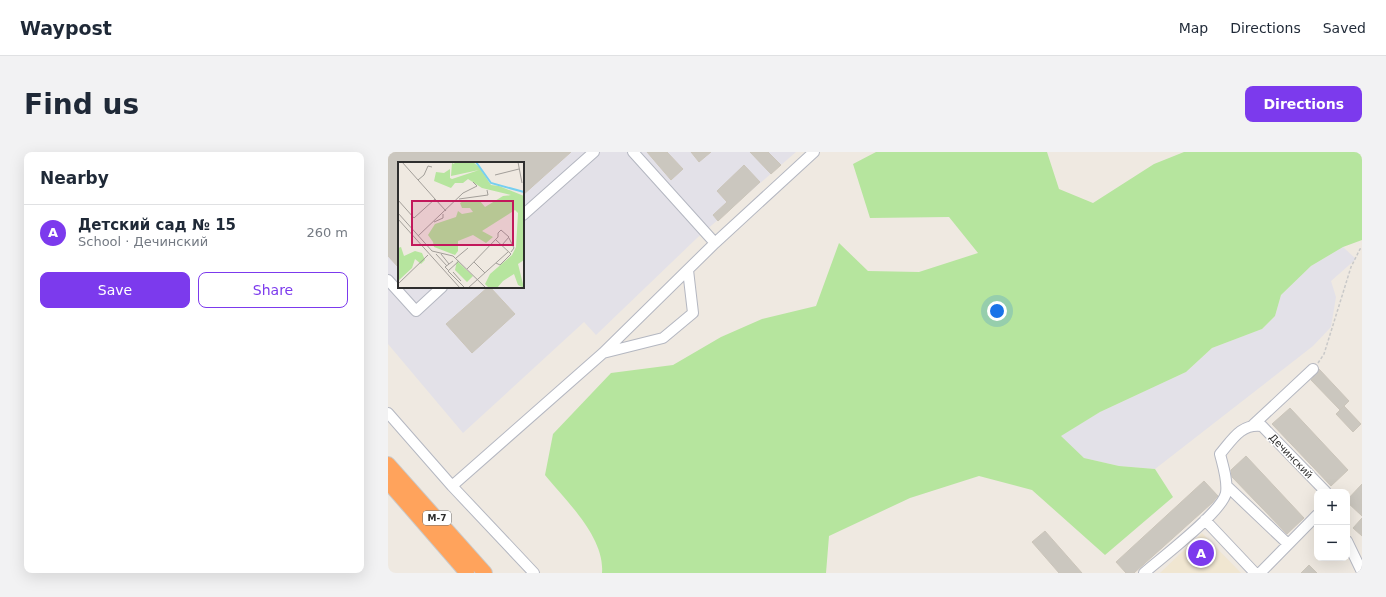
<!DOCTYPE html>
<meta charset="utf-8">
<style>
:root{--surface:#fff;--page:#f2f2f3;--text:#1f2937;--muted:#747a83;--line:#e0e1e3;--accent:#7c3aed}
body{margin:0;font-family:"DejaVu Sans",sans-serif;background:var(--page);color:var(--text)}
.controls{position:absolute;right:12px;bottom:12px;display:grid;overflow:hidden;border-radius:8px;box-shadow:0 4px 16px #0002}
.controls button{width:36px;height:36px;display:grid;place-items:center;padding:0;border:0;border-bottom:1px solid var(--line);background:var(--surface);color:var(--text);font:20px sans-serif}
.you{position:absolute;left:609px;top:159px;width:14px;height:14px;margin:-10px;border:3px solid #fff;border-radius:50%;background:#1a73e8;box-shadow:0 0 0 6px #1a73e833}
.badge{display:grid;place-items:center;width:26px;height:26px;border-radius:50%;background:var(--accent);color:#fff;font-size:13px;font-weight:700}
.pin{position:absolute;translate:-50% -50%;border:2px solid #fff;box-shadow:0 1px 4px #0006}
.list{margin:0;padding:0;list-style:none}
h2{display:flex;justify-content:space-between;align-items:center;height:52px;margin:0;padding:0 16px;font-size:17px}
h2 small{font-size:13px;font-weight:400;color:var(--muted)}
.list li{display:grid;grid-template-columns:26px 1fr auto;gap:12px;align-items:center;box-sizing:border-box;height:56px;padding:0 16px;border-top:1px solid var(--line)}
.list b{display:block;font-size:15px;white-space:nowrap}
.list p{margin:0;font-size:13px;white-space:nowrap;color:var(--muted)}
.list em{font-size:13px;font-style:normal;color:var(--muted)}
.actions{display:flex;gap:8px;padding:12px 16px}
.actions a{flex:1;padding:9px 0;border:1px solid var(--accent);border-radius:8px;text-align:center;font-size:14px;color:var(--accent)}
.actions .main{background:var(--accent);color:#fff}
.map{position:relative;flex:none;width:974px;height:421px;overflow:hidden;border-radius:8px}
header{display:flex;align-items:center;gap:24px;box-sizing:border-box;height:56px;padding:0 20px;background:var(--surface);border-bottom:1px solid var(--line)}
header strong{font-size:19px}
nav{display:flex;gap:22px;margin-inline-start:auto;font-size:14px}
.intro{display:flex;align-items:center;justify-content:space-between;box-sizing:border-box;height:96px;padding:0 24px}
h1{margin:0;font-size:28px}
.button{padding:10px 18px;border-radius:8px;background:var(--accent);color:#fff;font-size:14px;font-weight:700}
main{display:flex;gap:24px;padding:0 24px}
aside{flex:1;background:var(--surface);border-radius:8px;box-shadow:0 4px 16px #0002}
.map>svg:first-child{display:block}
.industrial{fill:#e3e1e8}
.education{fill:#f0e6d1}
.green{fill:#b6e59e}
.building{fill:#cbc7bf;stroke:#cbc5ba}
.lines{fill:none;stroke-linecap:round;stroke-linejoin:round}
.minor-casing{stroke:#b4b7c1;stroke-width:12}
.highway-casing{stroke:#c9c9c9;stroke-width:16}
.path{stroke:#c9c9c9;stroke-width:1.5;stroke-dasharray:3 2;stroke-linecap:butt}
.minor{stroke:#fff;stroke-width:10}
.highway{stroke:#ffa35c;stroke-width:14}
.labels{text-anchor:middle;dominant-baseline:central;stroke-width:3;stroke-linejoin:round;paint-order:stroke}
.shield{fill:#fff;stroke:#6d6d6d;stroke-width:1}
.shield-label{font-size:9px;font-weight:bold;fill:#2e2e2e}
.street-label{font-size:10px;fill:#2e2e2e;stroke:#fff}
.inset-river{fill:none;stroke:#75cff0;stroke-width:2}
.inset-road{fill:none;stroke:#a29e99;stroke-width:1}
.view{fill:#c2185b;fill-opacity:0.15;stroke:#c2185b;stroke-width:2}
.inset-edge{fill:none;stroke:#2e2e2e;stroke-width:2}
</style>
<header>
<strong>Waypost</strong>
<nav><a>Map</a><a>Directions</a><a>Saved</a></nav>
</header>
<div class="intro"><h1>Find us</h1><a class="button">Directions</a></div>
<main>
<aside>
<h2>Nearby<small></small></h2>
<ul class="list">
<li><span class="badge">A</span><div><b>Детский сад № 15</b><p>School · Дечинский</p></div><em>260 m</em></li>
</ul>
<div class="actions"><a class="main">Save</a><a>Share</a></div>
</aside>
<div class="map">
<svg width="974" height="421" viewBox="0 0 974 421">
<rect width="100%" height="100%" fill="#efe9e1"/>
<path class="industrial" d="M183,0h76l24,27 12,-10 -16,-17h24l8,10 12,-10h85l-99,86 -101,97 -12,-13 -121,111 -75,-89v-88l11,12v19h89l-42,37 69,-10 -25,-27h33v-92z
M955,95l13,12 -25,22 5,16 -5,30 -18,19 -158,123 -36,-3 -35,-8 -24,-22 40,-24 86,-40 26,-24 50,-19 13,-13 6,-21 30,-29z"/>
<path class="education" d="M814,381l39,40h-81z"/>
<path class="green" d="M488,0h171l12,37 34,14 61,-39 30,-12h178v88l-19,7 -32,19 -30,29 -6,21 -13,13 -50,19 -26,24 -86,40 -39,24 23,22 35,8 36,3 18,28 -68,58 -73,-65 -53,-14 -69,22 -81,38 -3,37h-224c3,-36 -36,-72 -57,-98l8,-41 58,-61 62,-8 48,-28 41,-18 54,-13 23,-63 29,28 51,1 59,-19 -29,-36 -79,1 -17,-54z"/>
<path class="building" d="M0,0h183l-48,43v-32h-124v105l-11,-12z
M259,0h20l16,17 -12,11z
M303,0h20l-12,10z
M362,0h18l13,13 -10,9z
M356,13l16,17 -42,39 -5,-6 14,-13 -10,-11z
M100,135h2l25,27 -43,39 -26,-29z
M931,217l30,32 -9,9 -29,-30z
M956,254l17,18 -8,8 -17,-18z
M902,256l58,62 -17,16 -59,-62z
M858,304l58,62 -17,16 -55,-57 -1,-7z
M816,329l14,15 -6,7 -78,70h-8l-10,-11z
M974,332v32l-15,-14v-2z
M974,366v18l-9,-8z
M657,379l37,42h-23l-27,-31z
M921,413l8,8h-16z"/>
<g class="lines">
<defs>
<path id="minor" d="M245,0l82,91
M135,63l71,-63
M0,128l28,31 26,-24
M215,201l60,-15 30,-25 -5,-43
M0,261l64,73 82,87
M865,273l60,-56
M64,334l151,-133 112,-110 99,-91
M839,334l61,58
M817,368l50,53
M959,389l15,31
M756,421c16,-14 78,-61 82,-80 2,-12 -3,-27 -6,-39 12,-14 21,-31 42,-28l64,66
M872,421l57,-58"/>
<path id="highway" d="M0,312l97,109
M0,330l79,91"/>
</defs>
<use href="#minor" class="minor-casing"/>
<use href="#highway" class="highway-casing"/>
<path class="path" d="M930,211l6,-9 27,-87 9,-18 2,-1"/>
<use href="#minor" class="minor"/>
<use href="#highway" class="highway"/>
</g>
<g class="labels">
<rect class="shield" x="35" y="359" width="28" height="14" rx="3"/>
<g class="shield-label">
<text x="49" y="366">М-7</text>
</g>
<g class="street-label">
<text transform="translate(903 304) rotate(46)">Дечинский</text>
</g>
</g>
<g transform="translate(10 10)">
<rect width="126" height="126" fill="#efe9e1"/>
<path d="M57,0h18l6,5 12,18 8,1 25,10v64l-6,4 6,24 -6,-3 -4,-11 -11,7 -6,7h-8l-4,-4 5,-10 22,-19 4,-8 2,-34 -3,-3 -33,21 11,6 -7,6 -13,-8 -15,6v10l-3,4 -21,-8 -1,-5 -5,-7 7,-11 21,-7 2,-6 4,3 11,-2 -3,-4h-8l-2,-5 5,-3 15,1 5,6 18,-11 8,-1 -29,-7 -14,-9 -5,4h-8l-4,5 -17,-7 2,-9 8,1 6,-4v9l2,1 27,-9 -28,6 1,-13 2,1zM3,85l3,9 11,-5 7,2 3,7 -4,4 -6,-5 -3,9 -14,13v-33zM59,99l16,15 -6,6 -12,-12z" fill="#b6e59e"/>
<path class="inset-river" d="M78,0l15,21 33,9"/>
<path class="inset-road" d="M4,0l33,37M120,0l4,21M97,13l24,-6M20,18l6,-5 4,-9 4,1M61,37l29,-4 -1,-5M0,38l16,18 21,-19 11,12M0,51l34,38 21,5 33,32M0,57l62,69M36,60l9,-4v-4M20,74l45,-43 14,-7 -4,-4M111,76l5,10 -3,4M38,92l11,12M43,92l8,10M58,96l12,-10M61,99l-11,10 17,17M76,100l11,11M98,101l4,2 11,-11 -15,-14M69,107l31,-32v-4l3,-3 8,7 -7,8M50,108l-3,-3 8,-6M55,110l8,9M0,122l30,-29M70,126l40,-36"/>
<path class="view" d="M14,39h101v44h-101z"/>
<rect width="126" height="126" class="inset-edge"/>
</g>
</svg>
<div class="controls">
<button>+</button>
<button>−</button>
</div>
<div class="you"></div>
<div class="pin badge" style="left:813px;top:401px">A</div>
</div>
</main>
